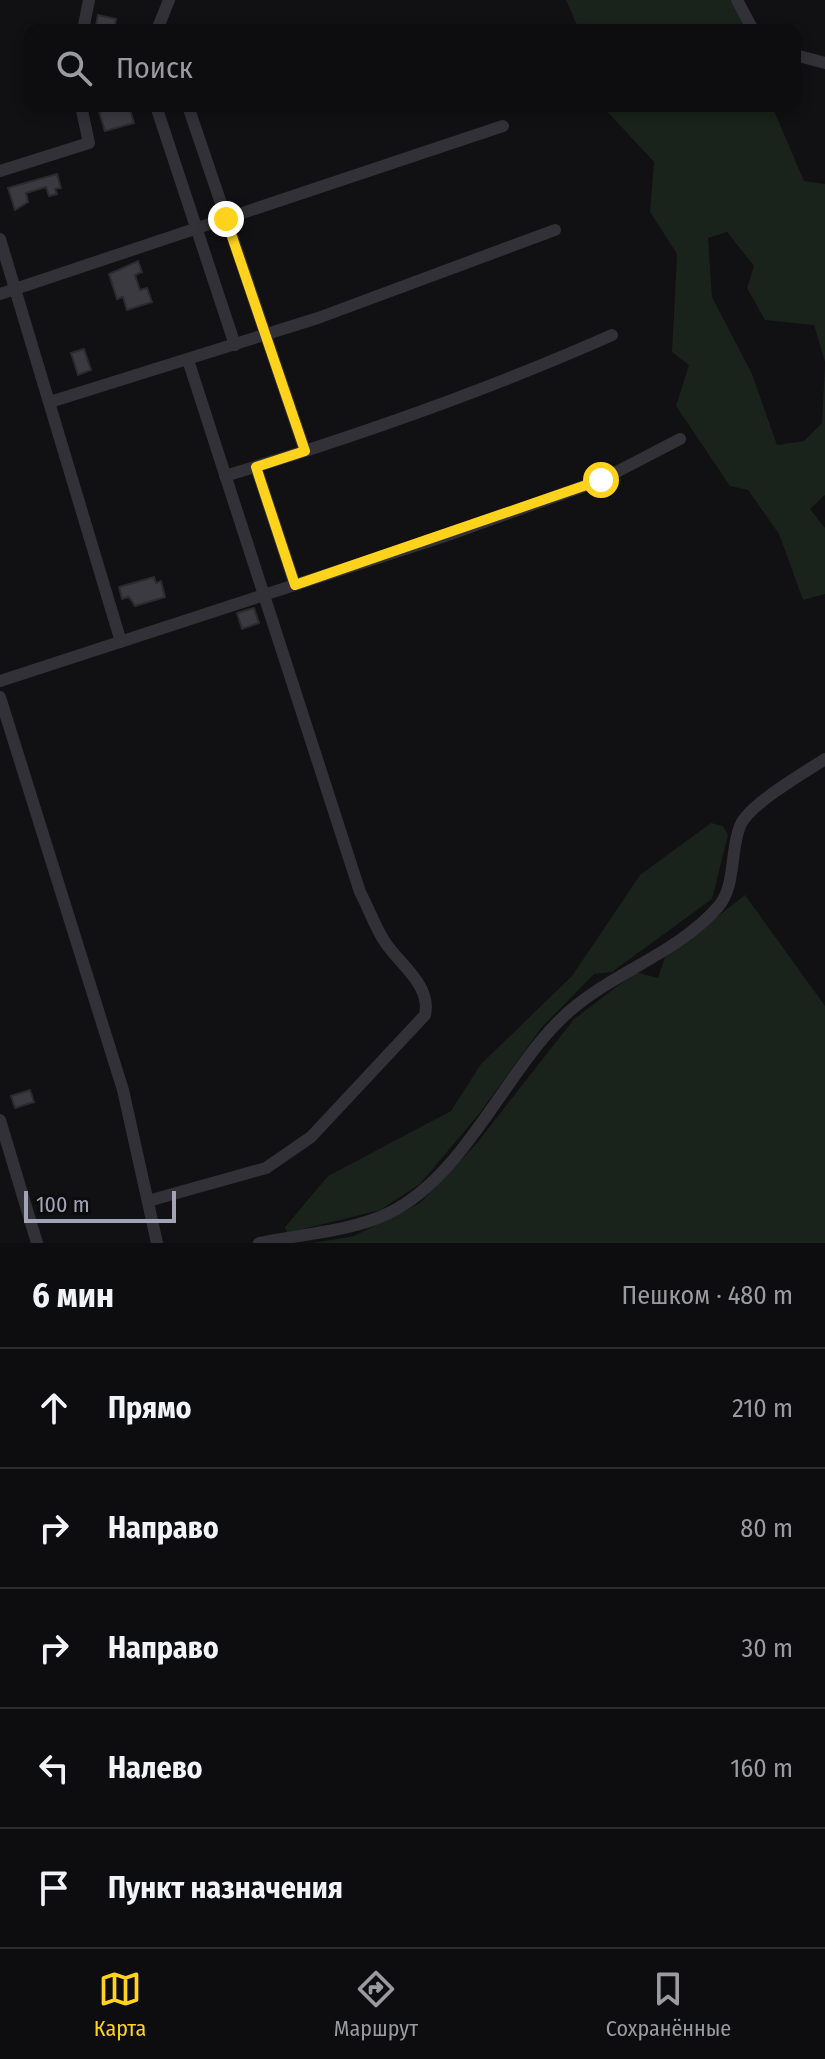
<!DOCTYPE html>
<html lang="ru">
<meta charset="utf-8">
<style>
:root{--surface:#0d0c0e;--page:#161517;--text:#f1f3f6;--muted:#9a9b9e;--line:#2d2c2e;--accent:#ffd21b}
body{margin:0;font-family:"Fira Sans Condensed",sans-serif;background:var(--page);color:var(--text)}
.scale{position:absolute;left:24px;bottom:20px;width:152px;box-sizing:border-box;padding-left:8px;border:4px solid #a0a4b4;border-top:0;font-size:22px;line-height:28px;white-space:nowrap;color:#a0a4b4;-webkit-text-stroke:6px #0c0b0d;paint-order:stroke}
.stop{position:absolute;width:24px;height:24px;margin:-18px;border:6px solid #ffd21b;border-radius:50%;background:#fff}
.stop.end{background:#ffd21b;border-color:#fff;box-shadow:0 2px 8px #0008}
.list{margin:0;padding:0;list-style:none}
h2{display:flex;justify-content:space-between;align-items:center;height:104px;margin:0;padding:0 32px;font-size:34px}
h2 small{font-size:26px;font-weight:400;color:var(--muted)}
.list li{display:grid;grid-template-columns:52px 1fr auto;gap:24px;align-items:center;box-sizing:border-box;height:120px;padding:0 32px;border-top:2px solid var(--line)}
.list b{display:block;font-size:30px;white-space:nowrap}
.list em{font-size:26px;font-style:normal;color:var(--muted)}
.icon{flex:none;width:44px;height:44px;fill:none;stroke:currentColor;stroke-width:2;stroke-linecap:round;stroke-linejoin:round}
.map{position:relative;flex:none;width:825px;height:1243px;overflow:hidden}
.search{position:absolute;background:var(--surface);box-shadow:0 4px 12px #0003;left:24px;right:24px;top:24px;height:88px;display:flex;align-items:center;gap:20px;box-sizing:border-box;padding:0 28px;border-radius:16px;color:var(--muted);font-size:30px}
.sheet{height:704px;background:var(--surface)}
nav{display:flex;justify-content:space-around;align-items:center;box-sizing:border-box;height:112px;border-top:2px solid var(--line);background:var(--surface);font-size:22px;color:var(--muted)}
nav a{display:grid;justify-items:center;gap:4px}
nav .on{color:var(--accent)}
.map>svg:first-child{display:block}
.green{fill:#1a221c}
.building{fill:#3a3a40;stroke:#2b2a2e;stroke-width:2}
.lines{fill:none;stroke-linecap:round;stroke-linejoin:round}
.minor{stroke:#313137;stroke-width:12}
.route{stroke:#ffd21b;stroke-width:10}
</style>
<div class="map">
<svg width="825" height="1243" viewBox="0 0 825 1243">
<rect width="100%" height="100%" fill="#111012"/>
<path class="green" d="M566,0h167l16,30h-170z
M602,106h170l32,75 21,3v178l-11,-37 -49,-5 -18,-32 7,-22 -27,-34 -19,6 4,59 40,77 25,71 27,-4 18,-18 3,-59v131l-15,14 15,19v66l-22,6 -24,-66 -31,-44 -18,-4 -54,-80 13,-41 -17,-13 5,-98 -27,-42 4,-50z
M711,823l12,3 5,9 -16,64 -100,73 -18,2 -52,53 -63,87 -59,70 -40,26 -93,23 -2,-6 43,-51 123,-65 30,-47 91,-88 68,-101z
M745,895l80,111v237h-512l41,-7 66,-33 57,-60 97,-124 62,-47 22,6 7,-21z"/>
<path class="building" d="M98,15l18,4 -2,11h-19z
M120,106h9l5,17 -29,8 -6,-19z
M57,174l4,14 -6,1 2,5 -8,2 -3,-9 -20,6 2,9 -13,8 -7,-22z
M138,261l4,11 -7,3 5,15 7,-2 5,14 -25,8 -4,-13 -6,2 -8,-25z
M84,349l7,21 -13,5 -7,-22z
M154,577l2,6 5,-2 4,16 -30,9 -6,-9 -7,2 -3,-12z
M254,608l5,15 -17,6 -5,-16z
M30,1090l4,12 -19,6 -4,-12z"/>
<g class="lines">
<path class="minor" d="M737,0l16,30
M83,30l6,-30
M157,30l12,-30
M795,55l30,8
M156,106l79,239
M188,106l117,345
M0,171l89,-28 -8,-37
M0,239l121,403
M0,294l503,-168
M50,402l268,-84 237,-88
M256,467l39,118
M225,476c132,-40 261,-85 387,-141
M0,681l448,-146 153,-55 79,-41
M0,697l123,393 34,153
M0,1120l37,123
M148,1201l118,-33 45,-31 114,-122c7,-31 -28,-52 -42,-76 -9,-15 -15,-32 -23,-47l-172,-532
M259,1243c42,-9 91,-11 130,-30 75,-37 114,-137 171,-193 46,-46 115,-64 158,-113 18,-20 12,-57 22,-81 9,-22 64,-53 85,-67"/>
</g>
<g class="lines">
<path class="route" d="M226,219l79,232 -49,16 39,118 306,-105"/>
</g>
</svg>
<div class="scale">100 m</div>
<div class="stop" style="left:601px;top:480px"></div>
<div class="stop end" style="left:226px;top:219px"></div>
<div class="search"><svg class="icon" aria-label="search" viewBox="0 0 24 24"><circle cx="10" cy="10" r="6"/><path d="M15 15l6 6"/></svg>Поиск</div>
</div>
<section class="sheet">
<h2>6 мин<small>Пешком · 480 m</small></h2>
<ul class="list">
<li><svg class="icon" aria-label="ahead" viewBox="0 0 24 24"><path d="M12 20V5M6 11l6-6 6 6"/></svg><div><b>Прямо</b></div><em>210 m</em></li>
<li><svg class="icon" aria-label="right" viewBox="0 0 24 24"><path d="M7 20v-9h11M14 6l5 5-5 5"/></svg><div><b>Направо</b></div><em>80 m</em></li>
<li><svg class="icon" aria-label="right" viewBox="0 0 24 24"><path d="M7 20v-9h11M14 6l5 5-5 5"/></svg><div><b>Направо</b></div><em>30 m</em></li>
<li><svg class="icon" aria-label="left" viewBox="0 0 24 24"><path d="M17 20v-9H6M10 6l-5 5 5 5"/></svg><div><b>Налево</b></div><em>160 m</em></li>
<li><svg class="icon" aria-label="arrive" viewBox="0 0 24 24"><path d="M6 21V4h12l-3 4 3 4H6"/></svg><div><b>Пункт назначения</b></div></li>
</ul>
</section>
<nav>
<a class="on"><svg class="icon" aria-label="map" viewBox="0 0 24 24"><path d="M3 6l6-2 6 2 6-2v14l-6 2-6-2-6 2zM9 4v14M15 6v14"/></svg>Карта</a>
<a><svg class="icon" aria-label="directions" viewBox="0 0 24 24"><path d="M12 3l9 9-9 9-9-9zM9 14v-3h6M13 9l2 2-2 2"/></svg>Маршрут</a>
<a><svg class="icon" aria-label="saved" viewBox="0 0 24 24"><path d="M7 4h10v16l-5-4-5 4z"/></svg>Сохранённые</a>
</nav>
